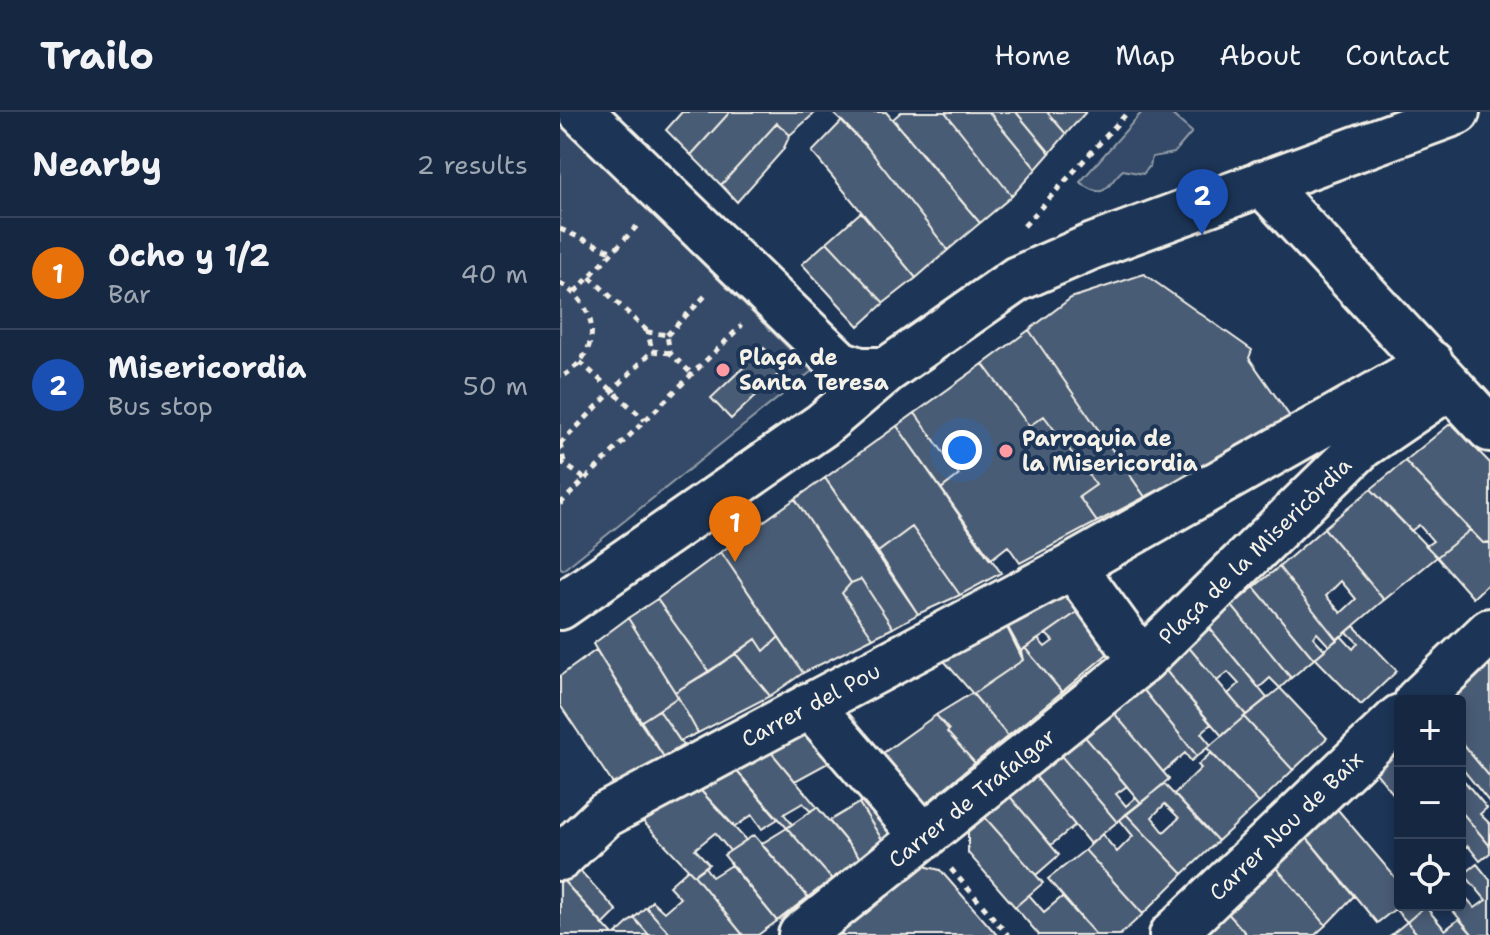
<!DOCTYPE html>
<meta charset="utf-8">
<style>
:root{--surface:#162841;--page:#23344c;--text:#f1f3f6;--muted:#9ea6b1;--line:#35445a;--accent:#1a73e8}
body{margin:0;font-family:"Shantell Sans",sans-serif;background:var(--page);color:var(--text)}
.controls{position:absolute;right:24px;bottom:24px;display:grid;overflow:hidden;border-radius:8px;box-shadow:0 4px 12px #0003}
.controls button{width:72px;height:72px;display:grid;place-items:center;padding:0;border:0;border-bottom:2px solid var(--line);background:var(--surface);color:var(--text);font:40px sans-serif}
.you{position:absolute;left:402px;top:338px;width:28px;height:28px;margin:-20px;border:6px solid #fff;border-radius:50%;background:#1a73e8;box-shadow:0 0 0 12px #1a73e833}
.badge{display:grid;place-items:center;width:52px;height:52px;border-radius:50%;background:var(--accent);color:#fff;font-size:26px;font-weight:700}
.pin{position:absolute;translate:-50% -66px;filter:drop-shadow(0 2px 4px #0008)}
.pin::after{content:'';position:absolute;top:42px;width:28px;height:24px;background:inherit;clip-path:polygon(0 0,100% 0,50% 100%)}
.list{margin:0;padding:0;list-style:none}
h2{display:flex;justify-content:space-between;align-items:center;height:104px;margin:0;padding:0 32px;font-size:34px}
h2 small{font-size:26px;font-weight:400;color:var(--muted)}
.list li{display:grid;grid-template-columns:52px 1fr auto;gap:24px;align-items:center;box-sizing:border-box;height:112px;padding:0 32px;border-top:2px solid var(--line)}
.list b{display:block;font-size:30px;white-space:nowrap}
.list p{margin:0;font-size:26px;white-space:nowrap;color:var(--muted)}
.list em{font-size:26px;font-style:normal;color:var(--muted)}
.icon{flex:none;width:44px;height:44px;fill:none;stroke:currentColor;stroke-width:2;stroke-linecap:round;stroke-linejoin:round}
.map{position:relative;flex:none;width:930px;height:823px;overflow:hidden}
header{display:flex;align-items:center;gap:48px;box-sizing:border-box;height:112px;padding:0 40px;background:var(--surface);border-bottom:2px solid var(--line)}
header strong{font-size:38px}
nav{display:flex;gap:44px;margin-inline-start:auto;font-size:28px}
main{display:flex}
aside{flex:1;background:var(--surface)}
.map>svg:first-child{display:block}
.green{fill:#354a67;stroke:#949ea8;stroke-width:2}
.building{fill:#485b74;stroke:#f4f1e8;stroke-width:2;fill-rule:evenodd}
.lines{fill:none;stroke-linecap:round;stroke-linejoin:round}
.street-casing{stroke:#f4f1e8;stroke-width:50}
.path{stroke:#f4f1e8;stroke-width:5;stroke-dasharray:6 6;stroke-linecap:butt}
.street{stroke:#1d3557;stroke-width:44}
.poi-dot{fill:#ff9aa2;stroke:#1d3557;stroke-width:3}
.labels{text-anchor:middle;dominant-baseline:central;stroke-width:8;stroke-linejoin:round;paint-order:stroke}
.poi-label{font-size:22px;font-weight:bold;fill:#f4f1e8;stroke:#1d3557;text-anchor:start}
.street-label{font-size:22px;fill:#f4f1e8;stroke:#1d3557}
</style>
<header>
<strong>Trailo</strong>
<nav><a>Home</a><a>Map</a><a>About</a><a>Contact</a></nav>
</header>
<main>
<aside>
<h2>Nearby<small>2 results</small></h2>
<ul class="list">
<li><span class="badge" style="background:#e8710a">1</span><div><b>Ocho y 1/2</b><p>Bar</p></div><em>40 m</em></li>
<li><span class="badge" style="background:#1a4fb4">2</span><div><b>Misericordia</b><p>Bus stop</p></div><em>50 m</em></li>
</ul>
</aside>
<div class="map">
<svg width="930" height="823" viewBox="0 0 930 823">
<rect width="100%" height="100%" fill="#1d3557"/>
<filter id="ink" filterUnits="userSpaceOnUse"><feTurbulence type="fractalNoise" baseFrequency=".0125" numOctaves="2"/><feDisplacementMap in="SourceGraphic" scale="16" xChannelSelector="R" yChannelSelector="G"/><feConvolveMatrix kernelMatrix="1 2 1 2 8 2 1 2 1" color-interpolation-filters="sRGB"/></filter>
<g filter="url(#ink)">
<path class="green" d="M582,0h27l23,20 -18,21 -22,4 -2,9 -7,8 -20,-4c-17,14 -16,33 -43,12z
M0,12l252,247 -249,199 -3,-3z"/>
<path class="building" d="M122,0h48l-39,43 -25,-25z
M170,0h86l-26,23 -13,-12 -56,62 -30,-30z
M272,0h54l94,111 -32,27 -81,-103z
M341,0h44l67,84 -32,27 -87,-104z
M385,0h44l47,57 -24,27z
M429,0h27l34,41 -14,16z
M456,0h31l19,22 -16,19z
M487,0h39l-20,22z
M282,9l25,26 81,103 -32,28 -104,-126z
M217,11l13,12 -7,15 -46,52 -16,-17z
M301,100l55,66 -32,25 -57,-61z
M267,130l57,61 -25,23 -57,-62z
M584,162l108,76 -3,8 44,63 -148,76 -116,-167 42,-32z
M469,218l116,167 -48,25 -18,-25 17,-12 -52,-69 -15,10 -46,-62z
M204,236l21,20 -54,51 -20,-21z
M423,252l46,62 15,-10 52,69 -17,12 18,25 -77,41 -12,-17 -18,14 -49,-71 18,-14 -44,-62z
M355,301l44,62 -18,14 -44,-63z
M891,311l39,40v79l-7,1 -78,-82z
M337,314l104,147 -41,22 -48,-68 -34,25 -53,-74z
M845,349l65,69 -33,27 -11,-11 7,-5 -14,-16 -8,6 -40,-42z
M265,366l93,136 -25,14 -32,-49 -10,4 -56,-84z
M811,377l66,68 -53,43 -60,-72z
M235,387l56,84 -9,10 31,45 -70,35 -82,-121z
M352,415l48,68 -42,19 -40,-62z
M764,416l60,72 -47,40 -58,-73zM781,469l15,18 -15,14 -15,-17z
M910,418l13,13 7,-1v40l-17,16 -36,-41z
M161,440l58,85 -15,14 -8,-12 -47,33 -52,-73z
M719,455l58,73 -8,6 -12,-13 -4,4 12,13 -11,9 -60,-72z
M301,467l32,49 -20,10 -31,-45 9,-10z
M503,467l20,29 -62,43 -21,-38z
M694,475l60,72 -23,19 -59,-72z
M97,487l52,73 -34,20 -47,-74z
M672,494l59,72 -11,10 -10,-10 -11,10 -52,-63z
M523,496l29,42 -50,42 -37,-44 13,-9 7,8 8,-6 -7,-7z
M440,501l23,47 -50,34 -41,-47z
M68,506l50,79 -38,25 -47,-78z
M647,513l60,73 -21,17 -18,-21 11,-10 -11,-12 -11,9 -31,-37z
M794,514l43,45 -36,34 -46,-47 26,-22 12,13 5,-6 -11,-11z
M219,525l24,36 -33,23 -34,-42 20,-15 8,12z
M626,532l60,71 -24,21 -61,-71z
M465,536l37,44 -54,44 -35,-42 50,-34 -2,-9z
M36,538l68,107 -49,30 -55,-82v-29z
M930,539v126l-30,-36v-40h-29z
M176,542l34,42 -72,37 -23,-41z
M601,553l50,59 -10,9 10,12 -14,11 -59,-73z
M578,571l59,73 -6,5 -6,-8 -22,19 -54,-65z
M720,576l47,50 -34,32 -49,-53z
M412,581l36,43 -33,27 -28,-31 2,-2 -13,-15z
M118,585l20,36 -18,8 -21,-31z
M549,595l60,72 -28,24 -61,-72z
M99,598l24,35 -19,12 -24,-35z
M376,603l13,15 -2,2 28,31 -51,42 -45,-49z
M243,604l36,41 -44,24 -34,-41z
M684,605l49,53 -34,33 -52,-55z
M520,619l47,55 -11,8 10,12 10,-9 5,6 -24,19 -60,-71z
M840,626v64l-33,-40z
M201,628l56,67 -7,4 -7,-8 -19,11 8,10 -5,4 -60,-68z
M900,629l30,36v26l-30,-37z
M497,639l60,71 -27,22 -58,-72z
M651,641l48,50 -41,38 -44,-47 27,-26 -3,-3z
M167,648l51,59 -16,10 -10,-14 -17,12 -45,-48z
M472,660l43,53 -24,20 -44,-52z
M900,664l27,32 -7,6 10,10v22l-30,-36z
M130,667l56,61 -16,11 -15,-18 -20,16 14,15 -15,11 -61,-64z
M604,672l54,57 -35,33 -57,-60zM605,692l14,14 -15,14 -12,-15z
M447,681l52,62 -23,20 -54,-61z
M312,684l30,30 -19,15 -24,-38z
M768,686l72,85v22h18l4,4 -15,13 -12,-13 -18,14 -79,-96z
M299,691l24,38 -23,17 -31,-37z
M257,695l43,51 -28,21 -45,-51z
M900,698l30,36v7l-10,8 -12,-15 -8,6z
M422,702l61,69 -28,24 -47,-54v-28z
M566,702l57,60 -40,40 -58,-64 17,-16 15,18 16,-16 -13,-16z
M738,715l56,69 -28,29 -59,-68z
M227,716l45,51 -24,18 -47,-53z
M194,723l54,62 -31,24 -53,-66z
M525,738l58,64 -23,21h-24l-48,-56z
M707,745l59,68 -11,10h-68l-28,-32z
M917,752l13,16v55h-17l-25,-30h12v-14l15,17 11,-8 -22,-26z
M15,753l42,46 -14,14 -43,-48z
M171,753l46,56 -19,14h-15l-49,-60 11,-8 7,10z
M360,753l20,5 57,65h-157l-5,-5z
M128,757l6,6 49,60h-72l-25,-28 6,-6 12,11 16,-14 -11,-12z
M0,765l53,58h-53z
M469,783l15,17 18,-15 34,38h-57l-24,-28z
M659,791l28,32h-62z
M865,794l20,24 14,-11 14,16h-55l-11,-13z
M86,795l25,28h-22l-15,-17z
M74,806l15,17h-34l13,-12z
M847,810l11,13h-27z"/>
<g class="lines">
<defs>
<path id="street" d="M21,0l259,251 20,7h27
M702,71l228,246
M513,454l69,95
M0,495l262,-182 65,-55 130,-91 76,-33 364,-134
M857,589l73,-70
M250,593l114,132
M0,746l45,-43 468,-249 358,-203
M241,823l341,-274 220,-215 88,-60
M612,823l228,-218"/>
</defs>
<use href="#street" class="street-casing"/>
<path class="path" d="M464,114l104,-114
M0,117l53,23
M30,165l58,55
M0,171c41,25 43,70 0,95
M15,180l62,-66
M107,223l41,-42
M110,241l-18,-2 -4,-19 19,3 3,18 22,21
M20,250l65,58
M0,332l92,-93
M0,332l4,18
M0,349l25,18
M0,392l182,-179
M391,757l57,66"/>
<use href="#street" class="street"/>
</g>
</g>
<g class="poi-dot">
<circle cx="163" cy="258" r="8"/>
<circle cx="446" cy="339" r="8"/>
</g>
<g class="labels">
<g class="poi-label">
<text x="179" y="245">Plaça de<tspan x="179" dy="25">Santa Teresa</tspan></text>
<text x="462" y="326">Parroquia de<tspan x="462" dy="25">la Misericordia</tspan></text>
</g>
<g class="street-label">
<text transform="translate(695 439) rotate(-44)">Plaça de la Misericòrdia</text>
<text transform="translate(251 593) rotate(-28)">Carrer del Pou</text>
<text transform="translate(412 686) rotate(-39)">Carrer de Trafalgar</text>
<text transform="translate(726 714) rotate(-44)">Carrer Nou de Baix</text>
</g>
</g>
</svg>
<div class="controls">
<button>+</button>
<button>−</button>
<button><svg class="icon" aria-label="locate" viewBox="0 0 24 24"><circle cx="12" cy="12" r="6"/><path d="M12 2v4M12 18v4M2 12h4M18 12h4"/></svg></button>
</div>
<div class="you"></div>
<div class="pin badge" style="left:175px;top:450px;background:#e8710a">1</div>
<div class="pin badge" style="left:642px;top:123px;background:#1a4fb4">2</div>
</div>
</main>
